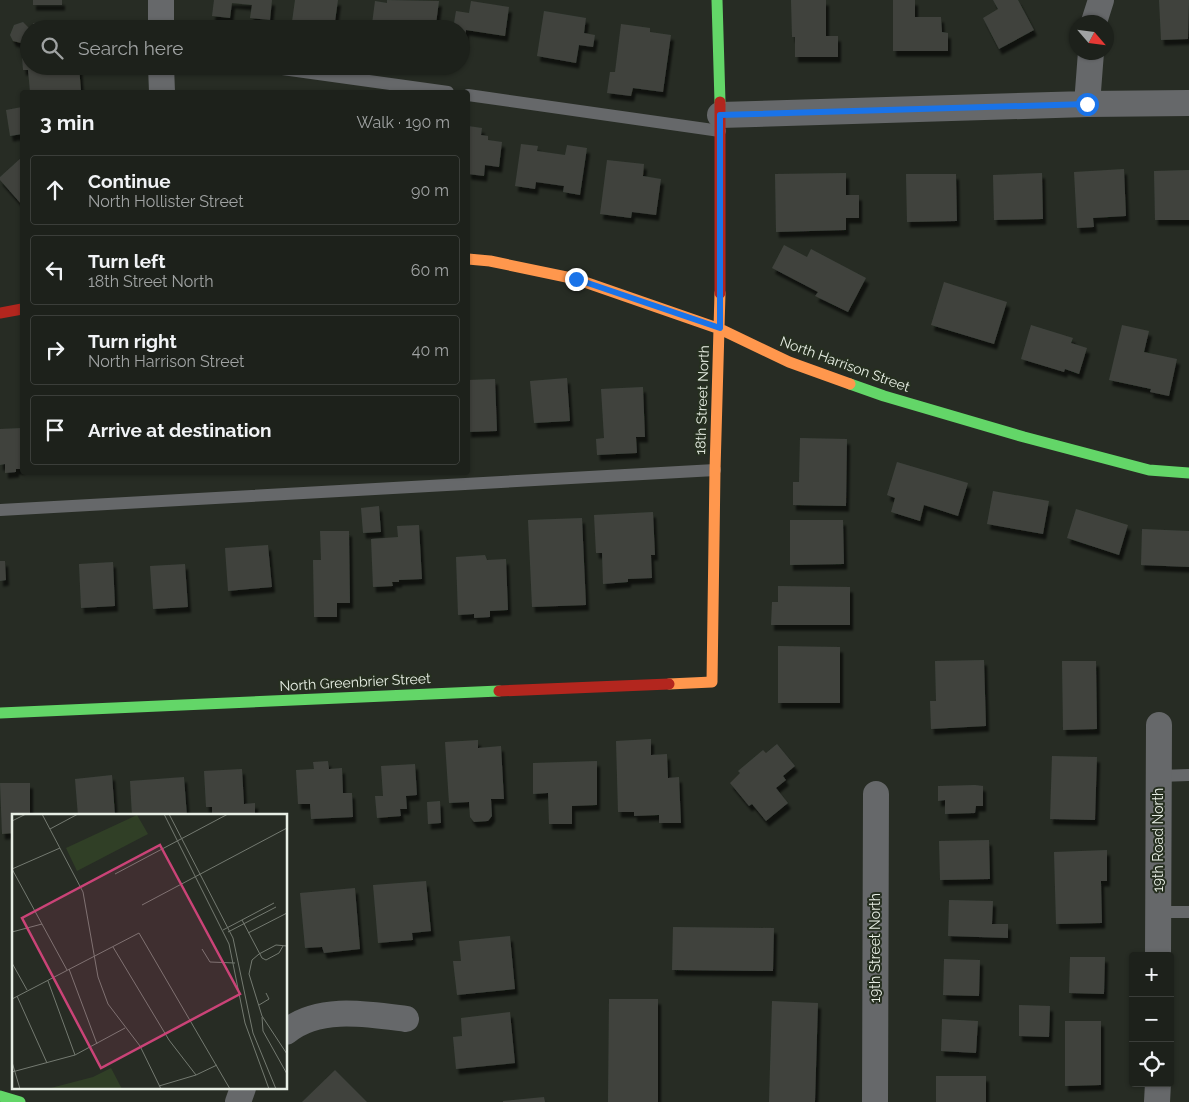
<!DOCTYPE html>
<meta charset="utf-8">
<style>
:root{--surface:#1d211b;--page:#2a2e28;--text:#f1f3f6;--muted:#a0a3a3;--line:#3b3e3a}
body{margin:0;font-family:Raleway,sans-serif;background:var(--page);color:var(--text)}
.controls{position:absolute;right:15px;bottom:15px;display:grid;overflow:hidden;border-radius:5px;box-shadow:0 1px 4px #0004}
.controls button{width:45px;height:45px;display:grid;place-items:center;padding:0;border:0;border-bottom:1px solid var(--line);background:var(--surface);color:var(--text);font:25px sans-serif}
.compass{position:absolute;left:1069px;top:15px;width:45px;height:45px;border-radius:50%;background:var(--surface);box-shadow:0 1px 4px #0004;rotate:118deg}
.stop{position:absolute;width:15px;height:15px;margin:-11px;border:4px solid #1a73e8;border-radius:50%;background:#fff}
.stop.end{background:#1a73e8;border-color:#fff;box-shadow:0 1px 5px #0008}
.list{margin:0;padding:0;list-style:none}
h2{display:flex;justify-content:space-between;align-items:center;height:65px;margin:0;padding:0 20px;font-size:21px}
h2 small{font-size:16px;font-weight:400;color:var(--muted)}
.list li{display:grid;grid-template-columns:32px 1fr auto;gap:15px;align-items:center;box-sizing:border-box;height:70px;margin:0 10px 10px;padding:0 10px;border:1px solid var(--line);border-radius:5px}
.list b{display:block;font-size:19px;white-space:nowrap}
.list p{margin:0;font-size:16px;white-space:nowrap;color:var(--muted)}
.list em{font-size:16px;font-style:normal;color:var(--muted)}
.icon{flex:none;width:28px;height:28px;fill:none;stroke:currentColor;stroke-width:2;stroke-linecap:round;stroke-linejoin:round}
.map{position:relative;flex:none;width:1189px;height:1102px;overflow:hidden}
.search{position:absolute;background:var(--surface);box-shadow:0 1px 4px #0004;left:20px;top:20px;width:450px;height:55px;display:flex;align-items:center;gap:12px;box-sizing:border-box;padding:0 18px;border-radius:28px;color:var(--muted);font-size:19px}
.panel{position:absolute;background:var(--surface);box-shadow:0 1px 4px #0004;left:20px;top:90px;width:450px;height:385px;border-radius:5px}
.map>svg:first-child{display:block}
.building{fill:#3f433d;filter:url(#shadow)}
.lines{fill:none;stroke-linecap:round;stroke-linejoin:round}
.lane{stroke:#66686a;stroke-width:12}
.street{stroke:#66686a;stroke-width:26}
.fast{stroke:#63d668;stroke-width:11}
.slow{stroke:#ff974d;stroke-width:11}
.jam{stroke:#b3261e;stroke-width:11}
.route{stroke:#1a73e8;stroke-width:6}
.labels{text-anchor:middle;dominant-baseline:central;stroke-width:4;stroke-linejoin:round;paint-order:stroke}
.street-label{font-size:14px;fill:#e8efe5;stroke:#262f20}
.inset-road{fill:none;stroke:#747a71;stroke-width:1}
.view{fill:#ca4377;fill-opacity:0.15;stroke:#ca4377;stroke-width:2.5}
.inset-edge{fill:none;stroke:#e8efe5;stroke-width:2.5}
</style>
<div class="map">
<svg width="1189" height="1102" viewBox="0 0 1189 1102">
<defs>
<filter id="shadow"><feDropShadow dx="3" dy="5.5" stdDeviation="1" flood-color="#0009"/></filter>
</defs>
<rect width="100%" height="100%" fill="#272c24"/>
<path class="building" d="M33,0h29v5h-29z
M214,0h58l-2,20 -20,-2 2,-13 -20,-2 -2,15 -18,-2z
M295,0h43l-4,29h-43z
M387,0l52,1 -3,23 -12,-2 -1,4 -37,-4 -1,4 -13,-2 3,-23 12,2z
M791,0h35v36h12v21h-43v-20h-3z
M893,0h22v17h26l1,15 6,1v18h-55z
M993,0h25l16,30 -35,19 -16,-31 15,-9z
M1159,0h30l-1,39 -27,1z
M471,1l38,6 -4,29 -39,-6 -1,7 -4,-1v-7h-8l3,-18 13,2z
M544,11l42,7 -2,15 11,2 -2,12 -14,-2 -3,18 -39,-7z
M23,22l7,7h-1v37h50l2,24 -51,2 -2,-22h-5l-2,-27 -8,-2 -3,-6 4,-10z
M61,22v7h-28v-6z
M621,24l29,4v4l21,3 -8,57 -30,-4 -2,8 -24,-3 3,-21h5z
M22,107v27l-12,2 -4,-26z
M468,126l14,2 -1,7 7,1v4l14,2 -3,25 -14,-2 -1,11 -16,-2z
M521,144l17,2 -1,5 28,4 2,-10 20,3 -7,47 -17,-3 1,-6 -28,-4 -1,7 -20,-3z
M22,157v48l-22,-25v-3z
M607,160l37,4 -1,12 18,3 -5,36 -24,-3 -1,6 -31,-4z
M1124,169l2,47 -33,2 1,9 -17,1 -3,-56z
M1189,170v50h-34l-1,-49z
M846,173v22h13v23h-13v12l-70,2 -1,-58z
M1042,173l1,46 -49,1 -1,-45z
M906,174h50l1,47 -50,1z
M784,245l23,12 4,-8 55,29 -18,34 -33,-16 3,-4 -46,-24z
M944,282l63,20 -13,42 -63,-19z
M1031,325l42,13 -2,5 16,5 -8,26 -14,-5 -1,3 -43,-13z
M1122,325l27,6 -5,21 33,7 -8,37 -19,-4 1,-3 -42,-9z
M567,378l3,43 -36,2 -4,-42z
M495,379l2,52 -29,1v-52z
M643,387l2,50h-9l1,16 -40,2 -1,-16 8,-1 -3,-49z
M22,428v41h-6v3l-11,1v-9l-5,1v-36z
M800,438l47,1 -1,67 -53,-1v-23h6z
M897,462l71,21 -10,33 -34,-11 -4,16 -29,-9 4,-14 -8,-3z
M993,491l56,10 -6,33 -56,-10z
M379,506l2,26 -18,1 -2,-25z
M1076,509l52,16 -9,30 -52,-17z
M653,512l2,43h-4l1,23 -24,1v3l-25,2 -1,-31h-6l-2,-38z
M582,518l4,87 -54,2 -4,-87z
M790,520h53l1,44 -54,1z
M419,525l3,54 -23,1v2h-7l1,4 -20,1 -2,-48 27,-2 -1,-11z
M1142,529l47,2v36l-48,-2z
M320,531h29l1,72h-13v14h-23l-1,-57h8z
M268,545l4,42 -44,4 -3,-43z
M485,555l2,5 19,-1 2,51 -18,1v6l-16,1v-4l-16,1 -2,-58z
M0,561h5l1,19 -6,1z
M113,562l2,44 -34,2 -2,-44z
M185,564l3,43 -35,2 -3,-43z
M778,586l72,1v38h-79l1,-23h6z
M778,646l62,1v56h-62z
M984,660l2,66 -55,3 -1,-28h6l-1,-40z
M1062,661h34l1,68 -34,1z
M651,739v16l16,-1 1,24 11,-1 2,46h-22v-8l-25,1v-4h-16l-2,-71z
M478,740v8l23,-2 3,53h-13l1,17 -4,5 -14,1 -4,-5 -1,-15 -20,1 -4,-61z
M777,744l18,22 -12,10 3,4 -10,8 12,15 -22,18 -14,-17 -3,2 -19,-23 10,-10 -2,-2 25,-21 3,3z
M1052,756l45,1 -2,63 -45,-1z
M328,761l1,8 13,-1 1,25h9l1,24 -42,2 -1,-15h-12l-2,-34 18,-1 -1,-7z
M597,761v44l-25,1v18h-23l-1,-31 -15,1v-31z
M415,764l2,31 -11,1 1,13h-7l1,7 -24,2 -2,-22h8l-2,-30z
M242,769l2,35 11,-1v13h-43v-9h-6l-2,-36z
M112,775l3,40 -37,1 -3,-37z
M184,777l3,39h-55l-2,-35z
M0,783h30v33h-16v17l-12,1z
M975,785l8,1v20h-7l-1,7 -30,1v-14l-7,1v-15z
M440,801l1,22 -13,1 -1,-22z
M989,840l1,39 -50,1 -1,-39z
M1107,850v31h-6l1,42 -46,1 -2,-72z
M426,881l5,50 -19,2 1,7 -35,3 -5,-58z
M355,888l5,61 -36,4 -2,-6 -17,1 -5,-55z
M949,900l44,1 -1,23h16v14l-60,-2z
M673,927l101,1 -1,43 -101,-1z
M510,936l5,53 -58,6 -4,-34h8l-2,-20z
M1070,957h35l-1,37 -35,-1z
M944,959l36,1 -1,36 -36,-1z
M609,999h49v103h-50z
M772,1001l46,2 -3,99h-46z
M1019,1005l31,1 -1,31 -30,-1z
M510,1012l5,51 -59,6 -3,-32 9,-1 -1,-18z
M942,1019l36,2 -2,32 -35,-2z
M1065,1021h36v64l-36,1z
M335,1070l32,32h-65z
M936,1076h50v26h-50z
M544,1097l1,5h-42v-1z"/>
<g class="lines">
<path class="lane" d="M261,66l187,26
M468,95l252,36
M0,510l715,-40
M1159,776l30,-1
M1158,912h31"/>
<path class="street" d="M1094,22l7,-22
M161,29v-29
M161,66l1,26
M1087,104l4,-52
M720,115l367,-11 102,-1
M1158,956l1,-231
M286,1032c32,-27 82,-18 120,-13
M238,1102l5,-14
M875,1102l1,-308
M1157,1102l1,-19"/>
<path class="fast" d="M717,0l3,102
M850,384l34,12 140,41 125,33 40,3
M0,713l499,-22
M0,1096l20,6"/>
<path class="slow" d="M468,259l22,2 86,18 144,50 69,33 61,22
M669,684l43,-2 3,-212 5,-177"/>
<path class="jam" d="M720,102v191
M0,313l22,-4
M499,691l170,-7"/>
</g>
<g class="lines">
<path class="route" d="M576,279l144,49v-213l367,-11"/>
</g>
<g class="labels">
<g class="street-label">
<text transform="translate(845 364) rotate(20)">North Harrison Street</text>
<text transform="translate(702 400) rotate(-88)">18th Street North</text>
<text transform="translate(355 682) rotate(-3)">North Greenbrier Street</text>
<text transform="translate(1158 840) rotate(-90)">19th Road North</text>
<text transform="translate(875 948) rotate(-90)">19th Street North</text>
</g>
</g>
<g transform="translate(12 814)">
<rect width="275" height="275" fill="#272c24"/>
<path d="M125,1l11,19 -71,37 -11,-23zM99,254l11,21h-75l46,-12z" fill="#303f26"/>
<path class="inset-road" d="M30,0l41,78 15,85 10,27 32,42 21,43M152,0l65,130 16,79 24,66M157,0l64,124 20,95 23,56M0,7l14,-7M38,15l28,-15M0,55l55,101M0,55l48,-21M103,60l113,-60M130,91l145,-77M230,106l20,38 4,2 13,-7 4,-7M211,116l51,-27M0,118l30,-8M216,118l48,-25M236,119l39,-20M275,132l-11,-1 -17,9 -7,6 -3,14 13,42 25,38M101,133l56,93 27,35M190,135l8,13 25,1M0,149l15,27M57,155l28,75M36,167l27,74M5,182l30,67M0,185l127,-66 91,156M247,191l10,-6 -3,-6M250,203l1,14 24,43M0,248l8,27M0,258l63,-17 50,-27M147,272l37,-11 21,-10"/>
<path class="view" d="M148,31l80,149 -139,74 -79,-150z"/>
<rect width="275" height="275" class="inset-edge"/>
</g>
</svg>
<div class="controls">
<button>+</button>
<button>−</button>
<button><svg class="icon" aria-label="locate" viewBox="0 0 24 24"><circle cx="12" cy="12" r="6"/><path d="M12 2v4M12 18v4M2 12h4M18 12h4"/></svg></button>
</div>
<svg class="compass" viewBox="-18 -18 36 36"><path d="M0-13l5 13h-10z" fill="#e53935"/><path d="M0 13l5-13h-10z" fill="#a0a3a3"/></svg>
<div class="stop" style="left:1087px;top:104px"></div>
<div class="stop end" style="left:576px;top:279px"></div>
<div class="search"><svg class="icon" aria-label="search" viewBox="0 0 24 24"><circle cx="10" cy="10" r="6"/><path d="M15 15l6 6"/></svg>Search here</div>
<section class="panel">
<h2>3 min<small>Walk · 190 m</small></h2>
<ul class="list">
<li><svg class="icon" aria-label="ahead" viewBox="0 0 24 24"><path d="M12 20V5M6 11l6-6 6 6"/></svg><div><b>Continue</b><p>North Hollister Street</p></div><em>90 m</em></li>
<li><svg class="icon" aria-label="left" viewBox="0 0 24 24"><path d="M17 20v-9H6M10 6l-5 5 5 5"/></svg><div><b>Turn left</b><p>18th Street North</p></div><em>60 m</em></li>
<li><svg class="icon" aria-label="right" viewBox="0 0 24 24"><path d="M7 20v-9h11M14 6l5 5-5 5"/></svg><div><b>Turn right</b><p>North Harrison Street</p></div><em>40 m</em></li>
<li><svg class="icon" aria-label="arrive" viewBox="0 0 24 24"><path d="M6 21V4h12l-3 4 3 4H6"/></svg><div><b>Arrive at destination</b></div></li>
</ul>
</section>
</div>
